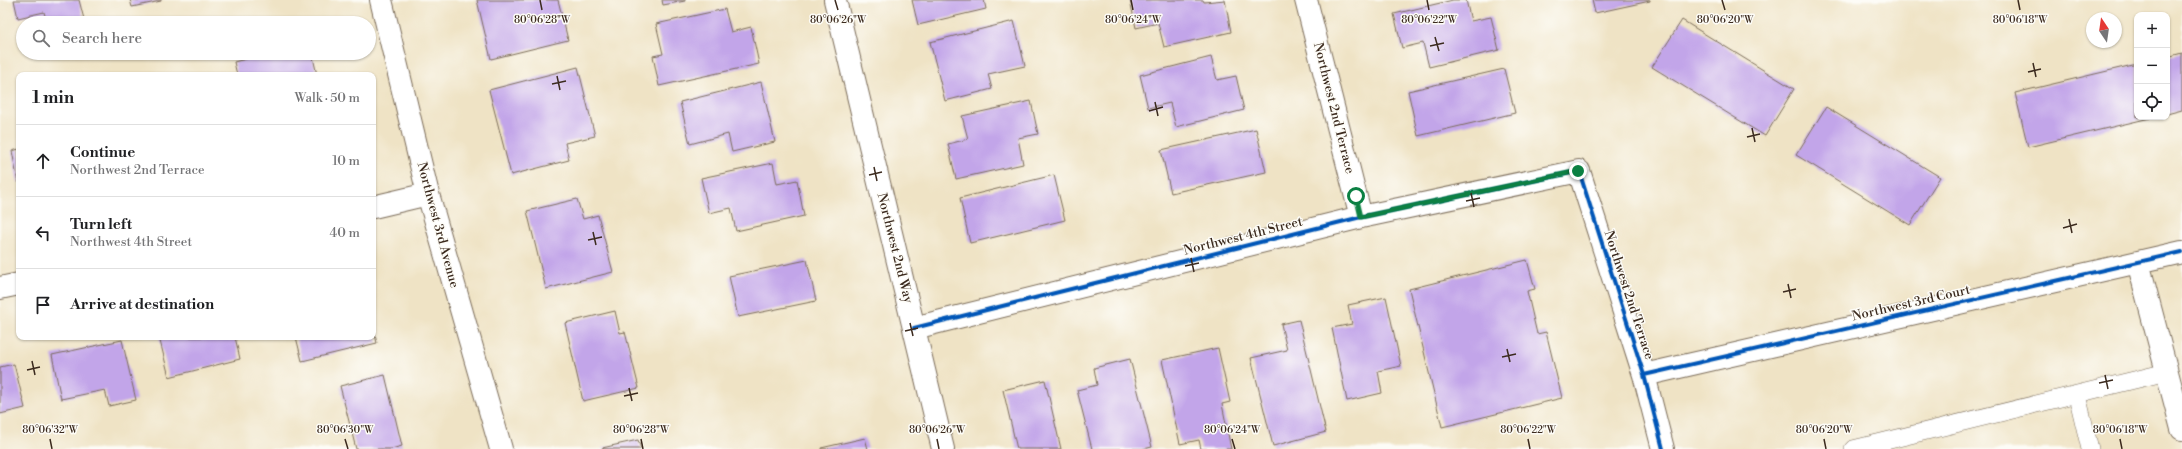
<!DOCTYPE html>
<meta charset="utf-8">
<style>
:root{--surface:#fff;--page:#f2f2f2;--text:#202124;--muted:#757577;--line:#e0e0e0}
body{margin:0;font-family:"Libre Bodoni",serif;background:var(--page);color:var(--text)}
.controls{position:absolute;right:12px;top:12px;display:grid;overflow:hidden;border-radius:8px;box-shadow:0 1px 3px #0004}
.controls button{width:36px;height:36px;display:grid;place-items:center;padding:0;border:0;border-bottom:1px solid var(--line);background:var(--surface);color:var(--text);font:20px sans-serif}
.compass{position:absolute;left:2086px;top:12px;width:36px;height:36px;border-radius:50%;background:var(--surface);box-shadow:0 1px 3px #0004;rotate:347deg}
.stop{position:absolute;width:12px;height:12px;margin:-9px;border:3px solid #0b8043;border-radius:50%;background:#fff}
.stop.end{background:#0b8043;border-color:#fff;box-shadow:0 1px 4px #0008}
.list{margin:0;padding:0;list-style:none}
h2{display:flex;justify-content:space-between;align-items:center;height:52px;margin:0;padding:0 16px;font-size:17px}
h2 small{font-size:13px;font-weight:400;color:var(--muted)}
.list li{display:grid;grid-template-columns:26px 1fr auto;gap:12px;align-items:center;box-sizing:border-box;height:72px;padding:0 16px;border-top:1px solid var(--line)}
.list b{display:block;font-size:15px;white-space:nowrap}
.list p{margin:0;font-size:13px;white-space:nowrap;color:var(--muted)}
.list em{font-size:13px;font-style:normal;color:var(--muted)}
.icon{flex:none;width:22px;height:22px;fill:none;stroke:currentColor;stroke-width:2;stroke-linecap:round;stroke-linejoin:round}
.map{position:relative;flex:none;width:2182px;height:449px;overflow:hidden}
.search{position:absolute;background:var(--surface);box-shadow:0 1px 3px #0004;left:16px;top:16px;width:360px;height:44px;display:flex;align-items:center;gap:10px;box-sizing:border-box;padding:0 14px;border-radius:22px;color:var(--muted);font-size:15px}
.panel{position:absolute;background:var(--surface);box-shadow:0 1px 3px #0004;left:16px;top:72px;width:360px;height:268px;border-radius:8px}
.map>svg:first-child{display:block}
.building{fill:#c2a5e9}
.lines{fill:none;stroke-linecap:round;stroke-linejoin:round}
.lane-casing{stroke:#7a6b58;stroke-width:18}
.street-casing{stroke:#7a6b58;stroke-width:24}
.lane{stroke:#fff;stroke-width:17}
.street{stroke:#fff;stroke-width:22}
.cycleway-casing{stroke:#fdfcf7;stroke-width:6}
.cycleway{stroke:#0057b8;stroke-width:4}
.route{stroke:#0b8043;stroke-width:5}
.ticks{fill:none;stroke:#3b2a1e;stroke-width:1.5}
.labels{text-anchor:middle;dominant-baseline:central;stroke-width:3;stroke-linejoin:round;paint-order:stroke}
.street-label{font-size:13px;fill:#3b2a1e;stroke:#fdfcf7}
.ticks-label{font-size:10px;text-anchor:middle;fill:#3b2a1e;stroke:#fdfcf7;stroke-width:3;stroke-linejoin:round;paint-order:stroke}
</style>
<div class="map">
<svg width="2182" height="449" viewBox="0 0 2182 449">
<rect width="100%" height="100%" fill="#fdfcf7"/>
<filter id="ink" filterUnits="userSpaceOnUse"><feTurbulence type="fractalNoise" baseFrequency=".025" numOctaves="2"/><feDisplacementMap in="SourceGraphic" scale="8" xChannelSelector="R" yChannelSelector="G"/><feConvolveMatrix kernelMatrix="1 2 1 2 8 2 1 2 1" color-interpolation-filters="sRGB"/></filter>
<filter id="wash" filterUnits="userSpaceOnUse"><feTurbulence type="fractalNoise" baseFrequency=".012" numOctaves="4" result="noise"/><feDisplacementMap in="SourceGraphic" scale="16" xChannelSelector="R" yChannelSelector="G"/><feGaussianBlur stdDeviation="0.9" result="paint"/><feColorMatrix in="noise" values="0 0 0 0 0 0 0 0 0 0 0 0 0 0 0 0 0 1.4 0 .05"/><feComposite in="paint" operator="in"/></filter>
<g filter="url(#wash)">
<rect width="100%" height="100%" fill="#efe3c5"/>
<g id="blocks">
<path class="building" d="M14,0h65l6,23h-38l-3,-11 -26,6z
M130,0h31v1l-29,6z
M477,0h81l10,40 -77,19z
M662,0h23v1l-22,4z
M912,0h72l2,9 -68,16z
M1130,0h73l1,2 21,-2 6,32 -67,15 -6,-24 -22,5z
M1453,0h13l5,21 20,-4 8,33 -70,17 -6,-24 -21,5 -8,-34z
M1592,0h58v1l-55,12z
M725,9l6,23 20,-5 8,37 -100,22 -6,-30 10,-2 -7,-30z
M1682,20l112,69 -29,47 -113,-69z
M1014,21l11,45 -37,8 4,15 -47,12 -15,-59z
M269,53h43l5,22h-80l-3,-13z
M2182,53v57l-15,4v-57z
M1211,57l6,23 19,-4 8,34 -68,17 -6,-24 -22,5 -8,-33z
M2137,64v53l13,1 -122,29 -13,-54z
M578,67l17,69 -30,7 4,17 -58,15 -22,-85z
M1504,69l11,44 -97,23 -10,-45z
M761,82l14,60 -43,10 -4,-18 -38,10 -10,-42z
M1031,101l7,33 -20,4 5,26 -67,15 -8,-35 20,-5 -6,-23z
M1826,107l114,70 -30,48 -114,-70z
M1256,129l10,43 -95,21 -10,-43z
M19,149v33h-1l-6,-31z
M773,163l4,21 20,-4 7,36 -68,15 -5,-23 -22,5 -8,-35z
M1054,175l11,45 -95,23 -10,-45z
M577,199l6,20 15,-4 15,57 -67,17 -19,-78z
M807,260l9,41 -78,16 -9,-41z
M1527,260l8,29 -8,2 10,43 9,-2 16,66 -120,29 -33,-138z
M1386,297l15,69 -23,5 4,22 -35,8 -15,-73 20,-4 -4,-19z
M615,311l5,22 5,-1 14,56 -56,13 -18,-78z
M1299,320l27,112 -53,14 -22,-88 36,-8 -6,-26z
M374,331l3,12 -75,18 -6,-24h77z
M159,337h76l5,22 -71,18z
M122,340l14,60 -27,6 -4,-16 -44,9 -9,-44z
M1218,348l12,54 -8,2 9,45h-30l-2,-9 -19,4 -18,-84z
M1130,359l22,88 -9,2h-51l-15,-59 20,-5 -3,-17z
M14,364l11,44 -25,6v-47z
M385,375l17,71 -11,3h-35l-16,-63z
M1045,380l16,69h-44l-14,-59z
M865,438l3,11h-47v-1z
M638,440l3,9h-39v-1z"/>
</g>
</g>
<g filter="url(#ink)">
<use href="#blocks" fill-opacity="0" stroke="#7a6b58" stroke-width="1"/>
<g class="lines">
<defs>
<path id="lane" d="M2077,395l13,54
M1853,449l314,-77"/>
<path id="street" d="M381,0l47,194 73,255
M835,0l108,449
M1306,0l55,217
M373,207l55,-13
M2138,262l44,167
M0,288l19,-4
M914,328l447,-111 218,-46 65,204 19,74
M1644,375l538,-123"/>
</defs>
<use href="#lane" class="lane-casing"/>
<use href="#street" class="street-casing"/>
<use href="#lane" class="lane"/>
<use href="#street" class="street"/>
<defs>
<path id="cycleway" d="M914,328l447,-111 218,-46 65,204 19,74
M1644,375l538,-123"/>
</defs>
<use href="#cycleway" class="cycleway-casing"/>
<use href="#cycleway" class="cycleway"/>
</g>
</g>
<g class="lines" filter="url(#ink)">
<path class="route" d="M1356,196l5,21 217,-46"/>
</g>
<path class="ticks" d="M540,0l2,10M835,0l3,10M1131,0l2,10M1427,0l2,10M1722,0l3,10M2018,0l2,10M1435,37l4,14M1430,46l14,-3M2033,63l3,14M2028,72l13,-3M557,76l3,14M552,84l14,-3M1155,102l3,14M1149,111l14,-4M1752,128l3,14M1747,137l13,-3M874,167l3,14M869,175l13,-3M1471,193l3,14M1466,201l14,-3M2069,219l3,14M2063,228l14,-4M593,232l3,13M588,240l14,-3M1191,258l3,14M1185,266l14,-3M1788,284l3,14M1783,292l13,-3M910,323l3,13M905,331l13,-3M1507,349l3,13M1502,357l14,-3M32,361l3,14M27,370l13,-3M2105,375l3,14M2099,383l14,-3M629,388l3,13M624,396l14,-3M50,439l2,10M345,439l3,10M641,439l2,10M937,439l2,10M1232,439l3,10M1528,439l2,10M1824,439l2,10M2120,439l2,10"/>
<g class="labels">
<g class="street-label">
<text transform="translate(1334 108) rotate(76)">Northwest 2nd Terrace</text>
<text transform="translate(438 225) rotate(75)">Northwest 3rd Avenue</text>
<text transform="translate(1243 236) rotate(-14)">Northwest 4th Street</text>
<text transform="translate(895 248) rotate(76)">Northwest 2nd Way</text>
<text transform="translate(1629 295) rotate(72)">Northwest 2nd Terrace</text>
<text transform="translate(1911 303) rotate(-13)">Northwest 3rd Court</text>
</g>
</g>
<g class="ticks-label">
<text x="542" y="23">80°06'28"W</text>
<text x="838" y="23">80°06'26"W</text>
<text x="1133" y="23">80°06'24"W</text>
<text x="1429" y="23">80°06'22"W</text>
<text x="1725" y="23">80°06'20"W</text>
<text x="2020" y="23">80°06'18"W</text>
<text x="50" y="433">80°06'32"W</text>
<text x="345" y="433">80°06'30"W</text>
<text x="641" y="433">80°06'28"W</text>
<text x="937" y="433">80°06'26"W</text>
<text x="1232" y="433">80°06'24"W</text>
<text x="1528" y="433">80°06'22"W</text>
<text x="1824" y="433">80°06'20"W</text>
<text x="2120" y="433">80°06'18"W</text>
</g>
</svg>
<div class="controls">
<button>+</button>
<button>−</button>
<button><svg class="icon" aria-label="locate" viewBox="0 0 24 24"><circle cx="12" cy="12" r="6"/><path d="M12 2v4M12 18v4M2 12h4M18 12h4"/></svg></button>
</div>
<svg class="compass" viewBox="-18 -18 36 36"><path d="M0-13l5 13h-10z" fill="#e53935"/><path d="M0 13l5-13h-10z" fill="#757577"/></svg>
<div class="stop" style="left:1356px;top:196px"></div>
<div class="stop end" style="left:1578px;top:171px"></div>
<div class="search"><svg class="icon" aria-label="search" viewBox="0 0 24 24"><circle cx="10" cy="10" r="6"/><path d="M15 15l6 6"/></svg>Search here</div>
<section class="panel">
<h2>1 min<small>Walk · 50 m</small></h2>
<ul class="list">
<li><svg class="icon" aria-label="ahead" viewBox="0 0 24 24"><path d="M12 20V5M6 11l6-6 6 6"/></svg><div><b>Continue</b><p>Northwest 2nd Terrace</p></div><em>10 m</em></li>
<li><svg class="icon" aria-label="left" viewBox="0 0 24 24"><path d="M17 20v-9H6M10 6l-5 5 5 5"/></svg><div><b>Turn left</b><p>Northwest 4th Street</p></div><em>40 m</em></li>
<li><svg class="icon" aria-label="arrive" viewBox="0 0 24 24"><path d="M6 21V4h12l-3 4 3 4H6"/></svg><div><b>Arrive at destination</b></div></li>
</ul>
</section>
</div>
